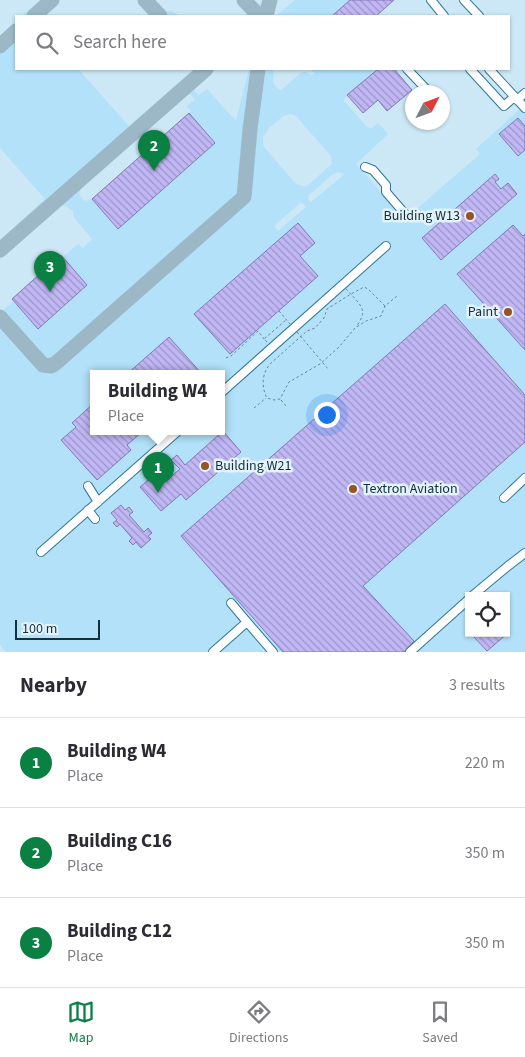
<!DOCTYPE html>
<style>
:root{--surface:#fff;--page:#f2f2f3;--text:#2b2b33;--muted:#7c7c81;--line:#e1e1e2;--accent:#0b8043}
body{margin:0;font-family:"Source Sans 3",sans-serif;background:var(--page);color:var(--text)}
.controls{position:absolute;right:15px;bottom:15px;display:grid;overflow:hidden;border-radius:0px;box-shadow:0 1px 4px #0004}
.controls button{width:45px;height:45px;display:grid;place-items:center;padding:0;border:0;border-bottom:1px solid var(--line);background:var(--surface);color:var(--text);font:25px sans-serif}
.compass{position:absolute;left:405px;top:85px;width:45px;height:45px;border-radius:50%;background:var(--surface);box-shadow:0 1px 4px #0004;rotate:48deg}
.scale{position:absolute;left:15px;bottom:12px;width:85px;box-sizing:border-box;padding-left:5px;border:2px solid #12303e;border-top:0;font-size:14px;line-height:18px;white-space:nowrap;color:#12303e;-webkit-text-stroke:4px #e4f2f9;paint-order:stroke}
.you{position:absolute;left:326px;top:414px;width:18px;height:18px;margin:-12px;border:4px solid #fff;border-radius:50%;background:#1a73e8;box-shadow:0 0 0 8px #1a73e833}
.badge{display:grid;place-items:center;width:32px;height:32px;border-radius:50%;background:var(--accent);color:#fff;font-size:16px;font-weight:700}
.pin{position:absolute;translate:-50% -41px;filter:drop-shadow(0 1px 2px #0008)}
.pin::after{content:'';position:absolute;top:26px;width:18px;height:15px;background:inherit;clip-path:polygon(0 0,100% 0,50% 100%)}
.popup{position:absolute;left:90px;top:370px;width:135px;height:65px;box-sizing:border-box;display:grid;place-content:center;border-radius:0px;background:var(--surface);filter:drop-shadow(0 1px 4px #0005);font-size:16px;white-space:nowrap;color:var(--muted)}
.popup b{font-size:19px;color:var(--text)}
.popup::after{content:'';position:absolute;left:50%;top:100%;margin-left:-10px;border:10px solid transparent;border-top-color:var(--surface)}
.list{margin:0;padding:0;list-style:none}
h2{display:flex;justify-content:space-between;align-items:center;height:65px;margin:0;padding:0 20px;font-size:21px}
h2 small{font-size:16px;font-weight:400;color:var(--muted)}
.list li{display:grid;grid-template-columns:32px 1fr auto;gap:15px;align-items:center;box-sizing:border-box;height:90px;padding:0 20px;border-top:1px solid var(--line)}
.list b{display:block;font-size:19px;white-space:nowrap}
.list p{margin:0;font-size:16px;white-space:nowrap;color:var(--muted)}
.list em{font-size:16px;font-style:normal;color:var(--muted)}
.icon{flex:none;width:28px;height:28px;fill:none;stroke:currentColor;stroke-width:2;stroke-linecap:round;stroke-linejoin:round}
.map{position:relative;flex:none;width:525px;height:652px;overflow:hidden}
.search{position:absolute;background:var(--surface);box-shadow:0 1px 4px #0004;left:15px;right:15px;top:15px;height:55px;display:flex;align-items:center;gap:12px;box-sizing:border-box;padding:0 18px;border-radius:0px;color:var(--muted);font-size:19px}
.sheet{height:335px;background:var(--surface)}
nav{display:flex;justify-content:space-around;align-items:center;box-sizing:border-box;height:70px;border-top:1px solid var(--line);background:var(--surface);font-size:14px;color:var(--muted)}
nav a{display:grid;justify-items:center;gap:2px}
nav .on{color:var(--accent)}
.map>svg:first-child{display:block}
.built{fill:#b2e1f9;fill-rule:evenodd}
.lines{fill:none;stroke-linecap:round;stroke-linejoin:round}
.taxiway{stroke:#9cb8c6;stroke-width:15}
.building{fill:url(#building-back-hatch);stroke:#8379b3}
.minor-casing{stroke:#2e7798;stroke-width:10}
.path{stroke:#698694;stroke-width:1;stroke-dasharray:2.5 2.5;stroke-linecap:butt}
.minor{stroke:#fff;stroke-width:8}
.poi-dot{fill:#975225;stroke:#e4f2f9;stroke-width:2}
.labels{text-anchor:middle;dominant-baseline:central;stroke-width:5;stroke-linejoin:round;paint-order:stroke}
.poi-label{font-size:14px;fill:#12303e;stroke:#e4f2f9;text-anchor:end}
</style>
<div class="map">
<svg width="525" height="652" viewBox="0 0 525 652">
<defs>
<pattern id="building-back-hatch" width="6" height="6" patternUnits="userSpaceOnUse" patternTransform="scale(1.25)"><rect width="6" height="6" fill="#c1b7f5"/><path d="M-1 5l2 2M0 0l6 6M5-1l2 2" fill="none" stroke="#9b95c8"/></pattern>
</defs>
<rect width="100%" height="100%" fill="#cce7f5"/>
<path class="built" d="M40,0h20l-19,16h-19z
M137,0h16l10,11h8l10,5h-30z
M237,0h13l5,5 8,-2 11,13 3,-1 18,-15h55l-18,16h-82z
M16,21v48h62l51,57 65,-57h23l-23,19 1,4 4,3 8,-6 29,32 13,-52h25l-1,14 4,5 4,2 21,-18h4l5,3 4,-1 -4,-5h65l-33,31 24,27 5,1 6,-5 10,11 -32,30 49,55 75,-65 -4,-5 45,-41 4,5v539h-519l-6,-7v-334l1,1 13,-11 24,27 49,-43 -24,-28 15,-13 5,4 9,-9 -19,-23v-5l-7,-5h-5l-61,53v-19l45,-41 -45,-51v-112zM188,94l4,1 3,5 -9,6 5,5 -2,2 26,30 -98,86 -25,-30 -7,2 -6,-6 1,-4 2,-4zM291,114l5,2 35,40 1,8 -26,23 -10,-3 -32,-37 -1,-5v-5l6,-9 14,-12zM338,172l7,2 -34,28 -3,-3 1,-4 24,-21zM300,203l4,1 2,3 -28,24 -4,-5zM94,374h128v58h-128zM469,596h37v37h-37z"/>
<g class="lines">
<path class="taxiway" d="M145,0l15,16
M244,0l15,16
M34,16l18,-16
M266,16l4,-16
M0,46l16,-15
M0,250l206,-181
M0,317l43,48 8,1 5,-3 188,-166 6,-68 8,-60"/>
</g>
<path class="building" d="M350,0h44l-18,16h-44z
M378,69h16l18,21 -25,21 -9,-11 -15,13 -16,-18z
M189,113l26,30 -97,86 -26,-30z
M518,118l7,8v24l-7,6 -19,-22z
M495,174l4,5 -4,3 6,7 7,-6 9,11 -76,66 -19,-22z
M298,223l17,20 -15,13 18,20 -88,78 -36,-40z
M513,225l10,11 2,-2v116l-68,-76z
M61,255l26,30 -49,44 -26,-30z
M445,304l80,91v47l-162,144 51,55 -10,11h-121l-102,-116z
M169,337l33,37h-75z
M94,403v29h48l-15,13 4,5 -34,30 -36,-40 15,-13 -4,-4z
M223,431l18,21 -55,48 -5,-6 -20,17 -21,-24 19,-16 8,9 13,-11 -9,-9 6,-5 8,10z
M121,505l4,5 4,-3 4,5 -4,3 15,17 4,-4 4,5 -4,3 3,3 -10,9 -5,-6 -3,3 -4,-4 3,-3 -12,-14 -3,3 -4,-4 4,-3 -6,-7z
M476,633h32l-21,18 -14,-15z"/>
<g class="lines">
<defs>
<path id="minor" d="M431,0l13,16
M464,0l15,16
M407,69l20,21
M470,69l34,37 10,-9
M489,69l36,39
M517,100l8,-7
M365,167l8,3 13,15v7l20,23
M222,392l164,-146
M88,486l10,16
M504,498l21,-20
M88,510l7,9
M41,552l136,-120
M472,596l36,-30 17,-13
M231,603l16,19
M213,652l34,-30 26,30
M410,652l59,-53"/>
</defs>
<use href="#minor" class="minor-casing"/>
<path class="path" d="M346,289c6,7 20,18 16,27 -1,4 -4,8 -6,11
M385,306l-17,-17 -4,-2 -13,7 -24,15 -3,9 -9,10 -8,3 -37,33c-8,9 -9,23 -3,34l7,2 6,-1 9,-17 31,-18 19,-17 16,-19 11,-7 15,-5 4,-10 12,-10
M279,311l11,13
M297,332l32,38
M267,342l-3,-3 22,-19
M226,358l5,-2 27,-25 6,8
M281,400l6,7
M254,408l12,-10"/>
<use href="#minor" class="minor"/>
</g>
<g class="poi-dot">
<circle cx="470" cy="216" r="5"/>
<circle cx="508" cy="312" r="5"/>
<circle cx="205" cy="466" r="5"/>
<circle cx="353" cy="489" r="5"/>
</g>
<g class="labels">
<g class="poi-label">
<text x="460" y="216">Building W13</text>
<text x="498" y="312">Paint</text>
<text x="215" y="466" text-anchor="start">Building W21</text>
<text x="363" y="489" text-anchor="start">Textron Aviation</text>
</g>
</g>
</svg>
<div class="controls">
<button><svg class="icon" aria-label="locate" viewBox="0 0 24 24"><circle cx="12" cy="12" r="6"/><path d="M12 2v4M12 18v4M2 12h4M18 12h4"/></svg></button>
</div>
<svg class="compass" viewBox="-18 -18 36 36"><path d="M0-13l5 13h-10z" fill="#e53935"/><path d="M0 13l5-13h-10z" fill="#7c7c81"/></svg>
<div class="scale">100 m</div>
<div class="you"></div>
<div class="pin badge" style="left:158px;top:493px">1</div>
<div class="popup"><b>Building W4</b>Place</div>
<div class="pin badge" style="left:154px;top:171px">2</div>
<div class="pin badge" style="left:50px;top:292px">3</div>
<div class="search"><svg class="icon" aria-label="search" viewBox="0 0 24 24"><circle cx="10" cy="10" r="6"/><path d="M15 15l6 6"/></svg>Search here</div>
</div>
<section class="sheet">
<h2>Nearby<small>3 results</small></h2>
<ul class="list">
<li><span class="badge">1</span><div><b>Building W4</b><p>Place</p></div><em>220 m</em></li>
<li><span class="badge">2</span><div><b>Building C16</b><p>Place</p></div><em>350 m</em></li>
<li><span class="badge">3</span><div><b>Building C12</b><p>Place</p></div><em>350 m</em></li>
</ul>
</section>
<nav>
<a class="on"><svg class="icon" aria-label="map" viewBox="0 0 24 24"><path d="M3 6l6-2 6 2 6-2v14l-6 2-6-2-6 2zM9 4v14M15 6v14"/></svg>Map</a>
<a><svg class="icon" aria-label="directions" viewBox="0 0 24 24"><path d="M12 3l9 9-9 9-9-9zM9 14v-3h6M13 9l2 2-2 2"/></svg>Directions</a>
<a><svg class="icon" aria-label="saved" viewBox="0 0 24 24"><path d="M7 4h10v16l-5-4-5 4z"/></svg>Saved</a>
</nav>
